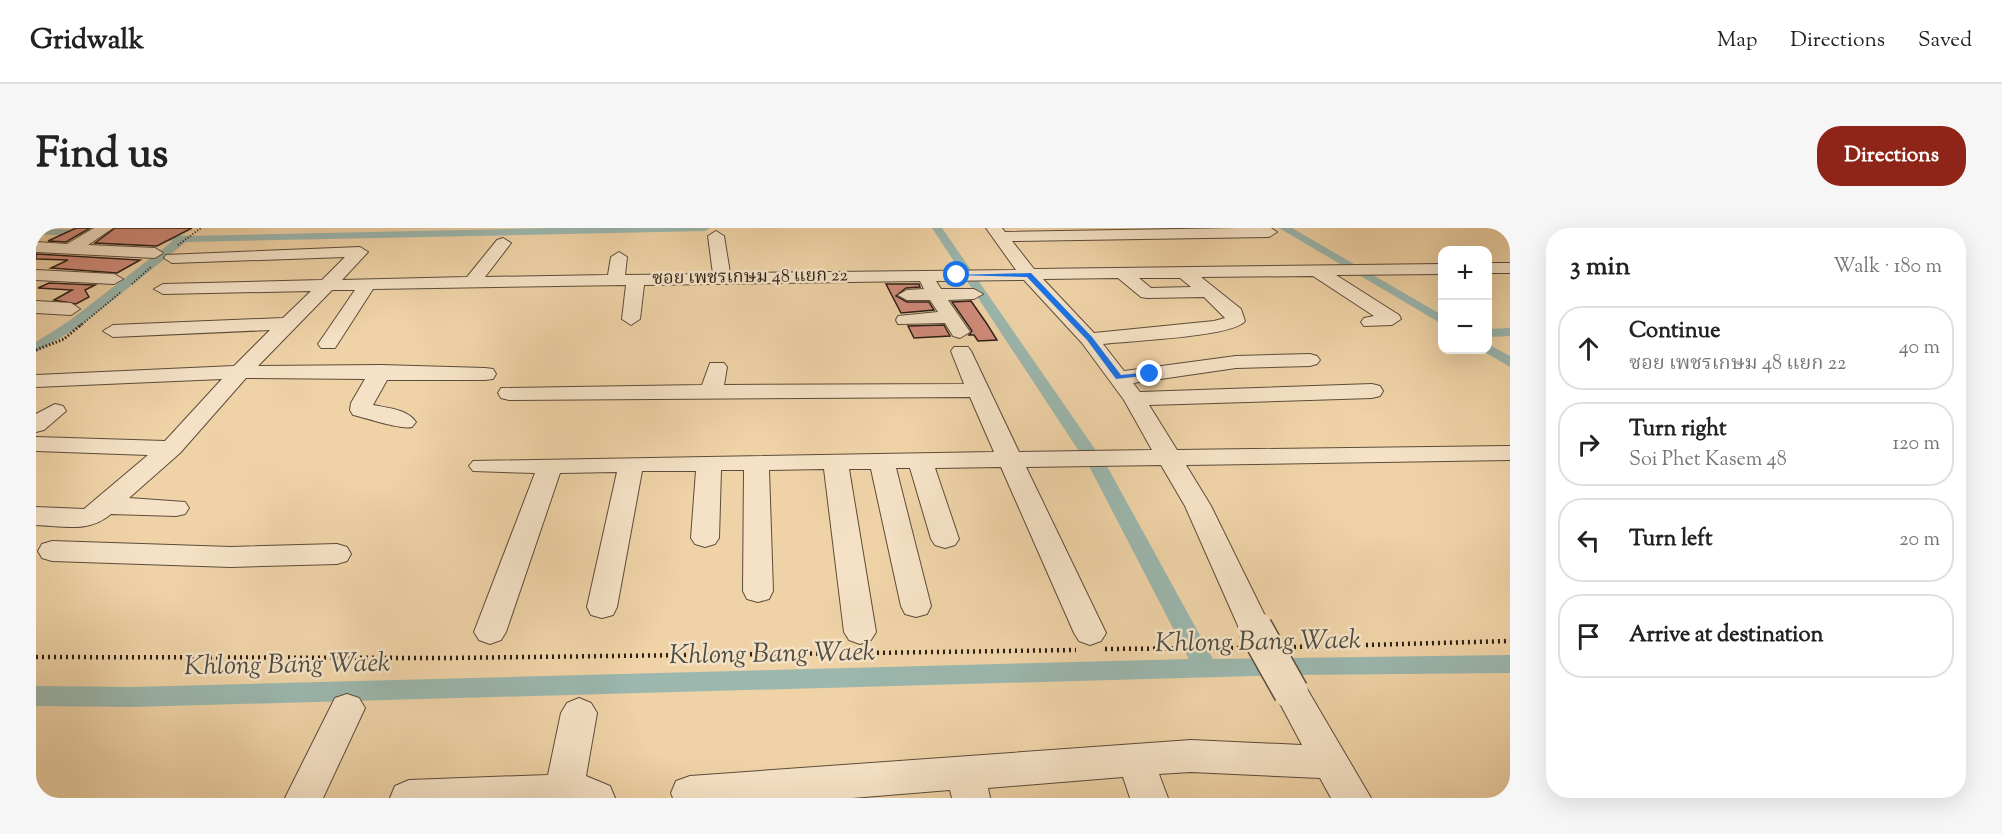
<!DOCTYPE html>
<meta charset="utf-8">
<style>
:root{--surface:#fff;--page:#f6f6f6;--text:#222;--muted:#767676;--line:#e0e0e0;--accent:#8f2418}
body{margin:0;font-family:"Sorts Mill Goudy","Noto Serif Thai",serif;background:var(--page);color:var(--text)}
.controls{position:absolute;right:18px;top:18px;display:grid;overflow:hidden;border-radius:12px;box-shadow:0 6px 24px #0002}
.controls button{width:54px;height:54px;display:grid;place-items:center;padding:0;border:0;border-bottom:2px solid var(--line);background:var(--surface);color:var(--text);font:30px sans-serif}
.stop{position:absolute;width:18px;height:18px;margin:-14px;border:4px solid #1a73e8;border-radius:50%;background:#fff}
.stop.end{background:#1a73e8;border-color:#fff;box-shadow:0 2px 6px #0008}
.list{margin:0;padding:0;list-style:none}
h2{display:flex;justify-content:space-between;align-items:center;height:78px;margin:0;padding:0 24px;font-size:26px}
h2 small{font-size:20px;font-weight:400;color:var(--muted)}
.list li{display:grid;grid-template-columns:39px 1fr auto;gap:18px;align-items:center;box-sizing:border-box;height:84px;margin:0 12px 12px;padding:0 12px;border:2px solid var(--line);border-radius:24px}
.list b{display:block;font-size:22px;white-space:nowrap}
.list p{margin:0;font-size:20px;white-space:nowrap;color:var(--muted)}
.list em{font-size:20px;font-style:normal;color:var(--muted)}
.icon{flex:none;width:33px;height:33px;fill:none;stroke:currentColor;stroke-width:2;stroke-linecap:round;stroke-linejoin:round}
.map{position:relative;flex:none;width:1474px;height:570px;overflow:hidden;border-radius:24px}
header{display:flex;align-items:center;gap:36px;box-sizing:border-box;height:84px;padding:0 30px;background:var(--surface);border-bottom:2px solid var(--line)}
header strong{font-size:28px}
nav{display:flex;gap:33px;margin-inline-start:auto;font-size:21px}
.intro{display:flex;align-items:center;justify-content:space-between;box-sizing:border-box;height:144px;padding:0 36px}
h1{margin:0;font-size:42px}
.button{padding:15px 27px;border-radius:24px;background:var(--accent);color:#fff;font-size:21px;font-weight:700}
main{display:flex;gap:36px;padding:0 36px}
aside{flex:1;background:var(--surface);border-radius:24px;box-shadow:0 6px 24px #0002}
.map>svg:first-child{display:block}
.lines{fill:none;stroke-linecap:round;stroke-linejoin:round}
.canal{fill:#9bb7ae;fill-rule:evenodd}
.building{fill:#d28c7c;stroke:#2b1f17;stroke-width:1.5}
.minor-casing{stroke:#5c4c3b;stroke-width:2}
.path-far2{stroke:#2b1f17;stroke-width:2;stroke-dasharray:1 2;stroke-linecap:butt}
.path-far1{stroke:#2b1f17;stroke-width:3;stroke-dasharray:1.5 2;stroke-linecap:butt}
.path{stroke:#2b1f17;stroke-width:4.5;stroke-dasharray:2 4;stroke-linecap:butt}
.minor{fill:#f5e2c6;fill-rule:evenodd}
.minor-bridge-casing{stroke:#5c4c3b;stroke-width:37;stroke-linecap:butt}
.minor-bridge{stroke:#f5e2c6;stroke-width:34}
.route{fill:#1a73e8}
.labels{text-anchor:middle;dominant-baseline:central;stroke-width:5;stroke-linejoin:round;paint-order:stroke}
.far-street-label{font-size:18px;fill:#2b1f17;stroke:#f5e2c6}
.near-water-label{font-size:27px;font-style:italic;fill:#4d4d44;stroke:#f5e2c6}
</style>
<header>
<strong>Gridwalk</strong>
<nav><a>Map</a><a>Directions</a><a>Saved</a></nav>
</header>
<div class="intro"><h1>Find us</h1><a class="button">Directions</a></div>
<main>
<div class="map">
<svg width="1474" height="570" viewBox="0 0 1474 570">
<rect width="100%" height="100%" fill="#efd3a7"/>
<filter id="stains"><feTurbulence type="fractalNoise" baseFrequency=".00333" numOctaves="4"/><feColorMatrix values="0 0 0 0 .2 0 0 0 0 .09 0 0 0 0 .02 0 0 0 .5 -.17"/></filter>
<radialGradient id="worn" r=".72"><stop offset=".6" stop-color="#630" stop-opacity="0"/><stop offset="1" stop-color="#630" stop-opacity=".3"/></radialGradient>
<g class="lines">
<path class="canal" d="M0,0l154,8 360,-8h160l-5,3 -519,11 -107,85 -43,25v-10l33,-21 104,-80 -137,-7z
M896,0h10l166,240 105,191 297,-4v18l-216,2 -1162,32 -96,-1v-20l96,1 1057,-28 -99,-191z
M1243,0h13l150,87v9z
M1474,100v8l-22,1v-8z
M1452,116l22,12v11l-27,-16 5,-1z"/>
</g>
<path class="building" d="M40,0h14l-24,14 -18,-1z
M79,0h77l-35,18 -62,-3z
M0,26l104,6 -23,13 -66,-5 17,-8 -32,-1z
M13,55l46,2 -10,5 4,7 -13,7 -22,-4 18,-10 -34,-2z
M850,56h33l1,3 -14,1 -10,8 11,6h22l5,8 -33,3z
M935,73l16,23 10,16 -19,1 -4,-6h-5l3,-4 -20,-29z
M908,97l6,11 -36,2 -6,-12z"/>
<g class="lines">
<defs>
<path id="minor" d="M58,0h19l-25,17 67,3 8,5 -8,5 -119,-6v-10l31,2z
M950,0h16l3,4 232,-4h34l6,4 -8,5 -257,4 22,28 408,-5v10l-106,1 63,40 2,4 -9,6 -28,1 -3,-4 3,-4 10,-2 -61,-40 -112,1 40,32 4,12c-11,16 -119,20 -142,23l21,27 112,-15 74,-2 7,2 3,4 -3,4 -7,2 -74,2 -103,15 7,9 232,-8 8,2 3,5 -3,5 -8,2 -223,7 28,45 333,-4v14l-324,5 25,41 60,122 -5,8 -11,4 -11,-4 -5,-8 -54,-122 -24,-41 -135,2 80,166 -5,8 -11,4 -11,-4 -5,-8 -73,-166 -66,1 24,71 -4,6 -10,3 -10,-3 -4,-6 -21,-71h-14l35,138 -4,8 -11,3 -11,-3 -4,-8 -30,-137h-22l27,163 -5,8 -11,4 -11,-4 -5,-8 -20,-163 -55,1 4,121 -4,8 -11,3 -11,-3 -4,-8 1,-121h-23l-2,68 -4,6 -10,3 -10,-3 -4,-6 5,-67h-54l-25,136 -4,8 -11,3 -11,-3 -4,-8 30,-135 -57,1 -54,159 -5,8 -11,4 -11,-4 -5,-8 61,-159 -62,-2 -4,-5 4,-5 521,-9 -24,-55 -461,3 -8,-2 -3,-5 3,-5 201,-3 8,-22h14l3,4 -3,18 240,-1 -13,-33 3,-4h14l3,4 48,101 133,-2 -28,-50 -42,-57 -58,-63 -88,1 5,8h33l9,5 -9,5 -26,1 22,32 -10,6 -7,-2 -8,-13 -47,1 -2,-4 2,-4 40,-4 -8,-12h-23l-9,-5 9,-5 17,-1 -4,-8 -276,4 -4,34 -9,6 -9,-6 4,-34 -253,4 -38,59h-14l-3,-4 37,-54h-23l-74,76 123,-1 104,3 8,1 3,5 -3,5 -8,1h-98l-14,25c15,3 34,4 43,17l-4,5c-11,3 -45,-9 -59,-12l-3,-5 1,-7 14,-24 -119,-1 -66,75 -51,45 56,4 4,6 -4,6 -9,2 -65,-2c-22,19 -47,12 -75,11v-18l48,2 64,-54 -112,-4v-14l129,4 57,-62 -186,8v-12l198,-9 36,-36 -157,7 -10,-6 10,-6 170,-7 28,-27 -148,3 -9,-5 9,-5 159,-4 23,-23 -173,6 -8,-5 2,-3 194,-8 8,5 -26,28 125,-3 30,-37 6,-2 8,5 -26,34 123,-2 3,-18 8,-5 8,5 -2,18 88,-1 -5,-38 8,-5 8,5 6,37 286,-3zM1082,50l23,19 6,1 57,-1 21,21 -11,3 -120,12 -51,-54zM1103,50h41l11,9 -40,1z
M1452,35h22v10h-22z
M0,42l78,4 9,5 -9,5 -78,-4z
M0,73l35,2 9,6 -9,6 -35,-2z
M19,176l8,2 3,5 -22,19 -8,2v-18z
M16,313l179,6 106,-3 10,3 4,7 -4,7 -10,3 -106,3 -179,-6 -10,-3 -4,-7 4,-7z
M1255,450l12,4 68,116h-40l-11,-20 -129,-6 -32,2 9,24h-38l-7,-21 -135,11 2,10h-38l-2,-8 -98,8h-179l-2,-5 5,-12 14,-5 501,-36 111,5 -28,-53 5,-10z
M311,466l12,4 6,10 -42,90h-38l50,-100z
M543,470l12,5 6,10 -11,63 24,10 5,12h-225l5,-12 14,-6 139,-5 13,-62 6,-10z"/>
</defs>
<use href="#minor" class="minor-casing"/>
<path class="path-far2" d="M142,17l23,-17
M96,56l19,-17
M44,98l41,-34"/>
<path class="path-far1" d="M0,122l28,-11 18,-15"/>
<path class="path" d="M1258,419l216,-6
M1069,421l133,-1
M829,425l211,-3
M0,429l410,1 408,-5"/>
<use href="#minor" class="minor"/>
<defs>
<path id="minor-bridge" d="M1219,400l36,64"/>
</defs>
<use href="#minor-bridge" class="minor-bridge-casing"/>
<use href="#minor-bridge" class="minor-bridge"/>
</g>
<path class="route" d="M995,45l61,64 29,38 29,-3 2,3 -36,4 -29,-39 -60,-63 -74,-2z"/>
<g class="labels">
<g class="far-street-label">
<text transform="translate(714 50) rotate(-1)">ซอย เพชรเกษม 48 แยก 22</text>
</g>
<g class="near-water-label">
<text transform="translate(1222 415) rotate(-1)">Khlong Bang Waek</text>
<text transform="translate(736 427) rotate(-1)">Khlong Bang Waek</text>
<text transform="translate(251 438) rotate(-1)">Khlong Bang Waek</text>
</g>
</g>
<rect width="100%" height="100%" filter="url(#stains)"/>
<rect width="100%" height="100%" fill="url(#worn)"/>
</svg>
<div class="controls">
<button>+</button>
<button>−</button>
</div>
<div class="stop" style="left:921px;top:47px"></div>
<div class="stop end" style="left:1114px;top:146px"></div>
</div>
<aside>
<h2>3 min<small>Walk · 180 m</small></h2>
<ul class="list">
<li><svg class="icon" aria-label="ahead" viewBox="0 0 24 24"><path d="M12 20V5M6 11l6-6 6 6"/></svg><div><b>Continue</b><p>ซอย เพชรเกษม 48 แยก 22</p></div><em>40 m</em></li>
<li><svg class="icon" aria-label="right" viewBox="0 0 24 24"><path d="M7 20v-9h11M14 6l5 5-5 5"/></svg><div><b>Turn right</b><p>Soi Phet Kasem 48</p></div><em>120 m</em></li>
<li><svg class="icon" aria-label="left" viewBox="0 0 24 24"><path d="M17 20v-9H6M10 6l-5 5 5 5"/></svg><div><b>Turn left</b></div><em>20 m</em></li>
<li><svg class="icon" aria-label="arrive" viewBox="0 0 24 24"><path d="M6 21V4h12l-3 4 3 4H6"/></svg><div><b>Arrive at destination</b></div></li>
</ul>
</aside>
</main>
